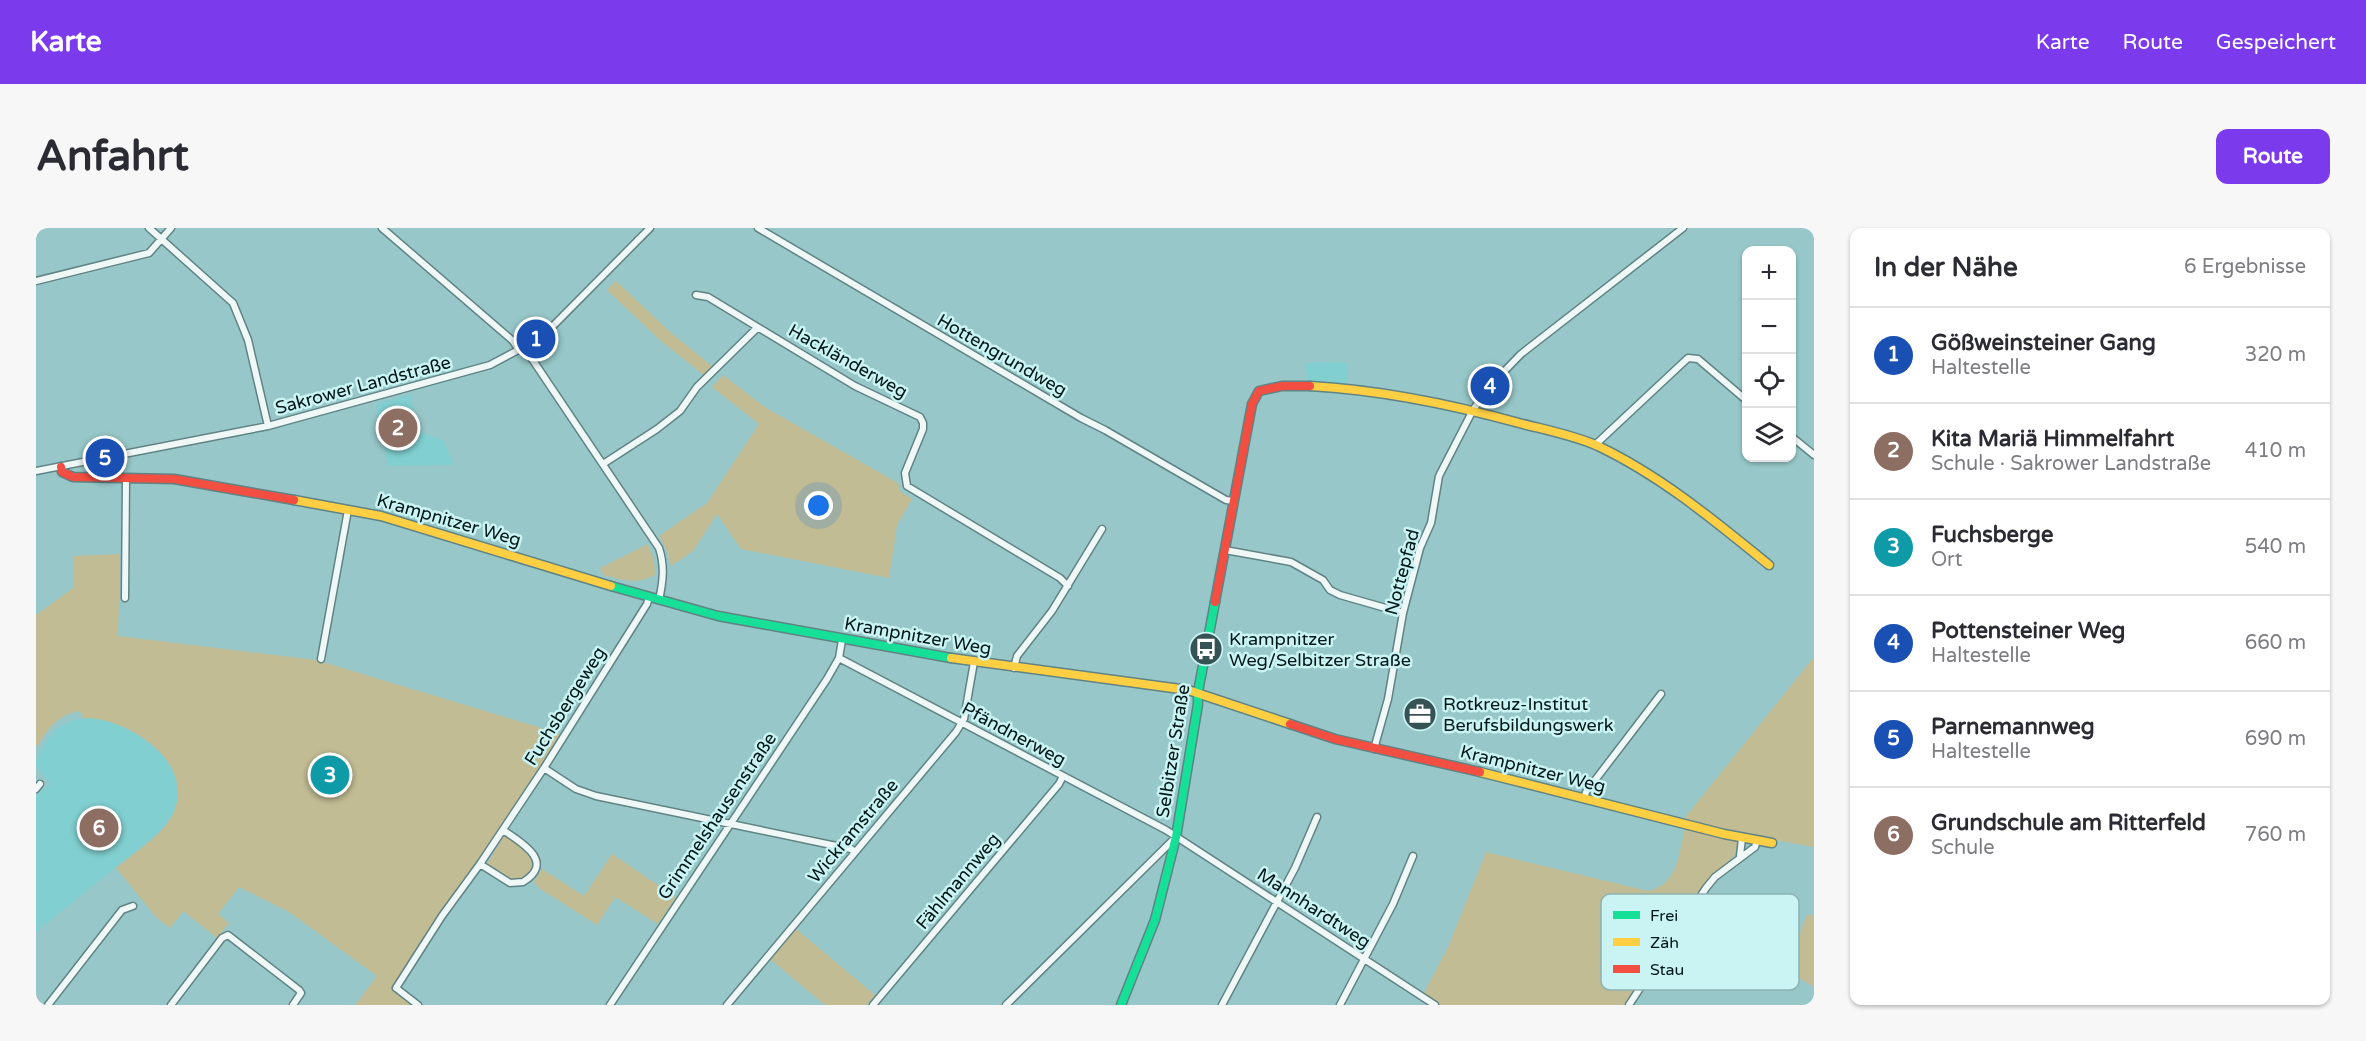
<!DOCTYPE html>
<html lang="de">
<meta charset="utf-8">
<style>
:root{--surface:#fff;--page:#f7f7f7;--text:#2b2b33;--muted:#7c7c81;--line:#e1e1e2;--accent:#7c3aed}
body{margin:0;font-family:"Varela Round",sans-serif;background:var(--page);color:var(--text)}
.controls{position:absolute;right:18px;top:18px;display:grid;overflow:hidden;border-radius:12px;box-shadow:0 2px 4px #0004}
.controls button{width:54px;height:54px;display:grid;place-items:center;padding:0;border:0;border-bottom:2px solid var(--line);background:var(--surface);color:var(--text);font:30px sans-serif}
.you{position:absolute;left:783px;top:278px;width:21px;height:21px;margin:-15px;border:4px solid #fff;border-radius:50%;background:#1a73e8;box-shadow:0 0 0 9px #1a73e833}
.badge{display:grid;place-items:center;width:39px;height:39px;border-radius:50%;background:var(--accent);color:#fff;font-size:20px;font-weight:700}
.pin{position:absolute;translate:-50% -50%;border:3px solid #fff;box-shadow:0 2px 6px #0006}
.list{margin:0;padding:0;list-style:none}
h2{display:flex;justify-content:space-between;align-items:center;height:78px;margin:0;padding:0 24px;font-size:26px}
h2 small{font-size:20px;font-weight:400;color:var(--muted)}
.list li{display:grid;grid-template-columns:39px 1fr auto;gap:18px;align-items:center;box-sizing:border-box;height:96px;padding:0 24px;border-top:2px solid var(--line)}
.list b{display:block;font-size:22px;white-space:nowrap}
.list p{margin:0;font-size:20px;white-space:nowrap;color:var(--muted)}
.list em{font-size:20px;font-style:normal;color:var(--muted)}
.icon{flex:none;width:33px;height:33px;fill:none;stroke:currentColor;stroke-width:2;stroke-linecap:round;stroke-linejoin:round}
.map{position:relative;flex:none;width:1778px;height:777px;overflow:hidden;border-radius:12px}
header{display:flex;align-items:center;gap:36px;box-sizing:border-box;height:84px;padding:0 30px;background:var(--accent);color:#fff}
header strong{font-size:28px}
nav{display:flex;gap:33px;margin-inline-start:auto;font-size:21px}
.intro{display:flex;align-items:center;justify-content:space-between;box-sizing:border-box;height:144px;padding:0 36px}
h1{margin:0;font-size:42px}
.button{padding:15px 27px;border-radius:12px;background:var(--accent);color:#fff;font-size:21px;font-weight:700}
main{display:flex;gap:36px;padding:0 36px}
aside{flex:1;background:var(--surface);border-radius:12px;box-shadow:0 2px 4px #0004}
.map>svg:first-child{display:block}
.built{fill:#81cfd0}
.green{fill:#c1bc93}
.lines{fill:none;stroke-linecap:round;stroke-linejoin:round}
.street-casing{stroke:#608384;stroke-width:9}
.fast-casing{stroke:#608384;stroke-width:11}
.slow-casing{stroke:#608384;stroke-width:11}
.jam-casing{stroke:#608384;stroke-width:11}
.street{stroke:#eff7f7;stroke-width:6}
.fast{stroke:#16e098;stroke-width:8}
.slow{stroke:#ffcf43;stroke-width:8}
.jam{stroke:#f24e42;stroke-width:8}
.labels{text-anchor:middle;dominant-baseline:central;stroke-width:5;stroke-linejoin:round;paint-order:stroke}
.street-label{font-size:18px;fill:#001516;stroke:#caf4f4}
.poi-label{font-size:18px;fill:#001516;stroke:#caf4f4;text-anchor:start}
.key{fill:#caf4f4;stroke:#8db1b1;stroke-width:1.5}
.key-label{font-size:16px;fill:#001516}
</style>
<header>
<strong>Karte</strong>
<nav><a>Karte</a><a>Route</a><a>Gespeichert</a></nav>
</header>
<div class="intro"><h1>Anfahrt</h1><a class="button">Route</a></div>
<main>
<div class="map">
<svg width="1778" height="777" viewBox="0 0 1778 777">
<rect width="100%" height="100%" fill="#97c7c8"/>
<path class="built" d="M1280,134l32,1 -1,20 -39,-2 -3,-17z
M375,166l5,37 27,9 11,25 -66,1 -12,-62z
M59,489l10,2 27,12 29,22 13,19 3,20v10l-4,12 -14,18 -123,100v-137l14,-11 -14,-18v-6l12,-22 12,-11 14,-7z"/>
<path class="green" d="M580,53l54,51 43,35 -8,9 -44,-35 -54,-51z
M687,147l43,33 132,75 2,8 12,8 -15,26 -8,53 -148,-29 -24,-35 -24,37 -22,15 -5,-17 -7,-13 48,-33 52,-79 -47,-37z
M612,316l6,17 1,14c-18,10 -33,5 -52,0l-3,-7z
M84,326l-2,82 198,24 245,74 -167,254 21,17h-60l22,-29 -88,-64 -50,-25 -21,27 11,9 -12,15 -34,-27 -13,17 -14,-11 -40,-49c19,-16 46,-32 57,-54 24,-52 -45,-97 -90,-96l-3,-7c-21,3 -32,17 -42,35l-2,-1v-130l37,-27 1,-32z
M1778,429v190l-80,-14 -51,-13z
M1649,601l52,13 1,3 -4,11 -28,27 -81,122h-188l-13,-12 24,-46 38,-95 162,39c30,-6 31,-38 37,-62z
M469,606l26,17 4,14c-13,27 -31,10 -48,-1z
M576,626l64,43 -18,27 -43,-27 -18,28 -58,-37 -5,-6 8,-13 42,27z
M1771,686l7,2v71l-28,-17z
M760,701l79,66 -8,10h-42l-55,-46z"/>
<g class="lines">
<defs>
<path id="street" d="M113,0l84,75 15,37 20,86
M346,0l131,113 6,9
M722,0l323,190 24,12 121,70 8,1
M0,53l113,-28 22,-25
M660,67l12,2 147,89 65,31 3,6v6l-18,44 2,13 153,92 8,8
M488,119l135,201c6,18 4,34 0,52
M1756,209l22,18
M1559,217l93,-87 10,1 48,41
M567,236l54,-35 23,-18 17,-24 60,-59
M0,243l232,-45 222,-61 34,-18 25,-17 101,-102
M1189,322l66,12 32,18 7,10 10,5 63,18
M89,370l1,-119
M803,430l327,172 269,175
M285,431l27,-149
M978,440l3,-12 35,-45 50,-82
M1338,521l14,-50 15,-86 17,-65 11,-25 8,-47 34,-66 17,-24 31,-32 162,-126
M508,540l32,21 20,7 255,53 4,3
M0,561l4,-5
M1548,571l2,-7 75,-98
M1704,628l2,-18
M444,636l30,19 13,-1c33,-20 -2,-40 -20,-52
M12,777l74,-95 11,-4
M135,777l51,-67 6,-3 71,55 2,3 -8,12
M382,777l-22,-17 46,-72 38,-52 64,-96 103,-164 2,-7
M574,777l217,-326 12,-21 3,-18
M691,777l229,-273 8,-13 10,-57
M837,777l186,-221 4,-8
M970,777l170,-168
M1186,777l73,-137 22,-51
M1304,777l53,-101 20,-48
M1593,777l77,-117 9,-11 40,-30 2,-7"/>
<path id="fast" d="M575,358l107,30 233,42
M1085,777l34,-85 21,-83 22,-133v-12l17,-90"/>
<path id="slow" d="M1274,158c71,4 140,18 209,37 27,7 54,12 79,23 63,30 117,75 171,119
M258,272l87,16 230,70
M915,430l237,32 102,34
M1444,544l244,62 48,9"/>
<path id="jam" d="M25,239l1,5 11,5 101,2 120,21
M1179,374l37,-198 7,-13 23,-5h28
M1254,496l45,15 145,33"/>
</defs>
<use href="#street" class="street-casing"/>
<use href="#fast" class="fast-casing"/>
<use href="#slow" class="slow-casing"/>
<use href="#jam" class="jam-casing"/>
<use href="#street" class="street"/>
<use href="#fast" class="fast"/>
<use href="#slow" class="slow"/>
<use href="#jam" class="jam"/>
</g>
<defs>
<symbol id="bus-disc" viewBox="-11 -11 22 22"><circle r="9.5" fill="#355354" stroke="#caf4f4"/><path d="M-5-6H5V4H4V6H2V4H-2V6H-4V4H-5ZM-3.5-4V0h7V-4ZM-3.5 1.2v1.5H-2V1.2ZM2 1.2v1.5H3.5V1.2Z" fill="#fff"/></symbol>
<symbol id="office-disc" viewBox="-11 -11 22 22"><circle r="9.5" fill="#355354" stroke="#caf4f4"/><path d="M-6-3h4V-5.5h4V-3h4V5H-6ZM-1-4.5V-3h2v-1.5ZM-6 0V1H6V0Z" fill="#fff"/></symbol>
</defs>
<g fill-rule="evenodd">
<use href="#bus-disc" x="1151" y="402" width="38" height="38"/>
<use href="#office-disc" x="1365" y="467" width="38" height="38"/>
</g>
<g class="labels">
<g class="street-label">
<text transform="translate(966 127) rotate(30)">Hottengrundweg</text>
<text transform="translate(812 133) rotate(29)">Hackländerweg</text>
<text transform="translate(327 157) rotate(-15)">Sakrower Landstraße</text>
<text transform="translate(413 292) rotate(16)">Krampnitzer Weg</text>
<text transform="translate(1366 344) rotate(-75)">Nottepfad</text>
<text transform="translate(882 408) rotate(10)">Krampnitzer Weg</text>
<text transform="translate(529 478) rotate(-58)">Fuchsbergeweg</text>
<text transform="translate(978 506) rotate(28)">Pfändnerweg</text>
<text transform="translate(1137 523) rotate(-81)">Selbitzer Straße</text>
<text transform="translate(1497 541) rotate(14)">Krampnitzer Weg</text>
<text transform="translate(681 588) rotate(-56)">Grimmelshausenstraße</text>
<text transform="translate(817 603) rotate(-50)">Wickramstraße</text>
<text transform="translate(922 653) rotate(-50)">Fählmannweg</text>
<text transform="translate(1278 680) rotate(33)">Mannhardtweg</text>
</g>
<g class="poi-label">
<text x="1193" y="411">Krampnitzer<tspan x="1193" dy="21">Weg/Selbitzer Straße</tspan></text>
<text x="1407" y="476">Rotkreuz-Institut<tspan x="1407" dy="21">Berufsbildungswerk</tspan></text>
</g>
</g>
<rect x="1565" y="666" width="198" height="96" rx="9" class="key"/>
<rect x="1577" y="683" width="27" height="8" fill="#16e098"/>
<rect x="1577" y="710" width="27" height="8" fill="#ffcf43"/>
<rect x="1577" y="737" width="27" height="8" fill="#f24e42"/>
<g class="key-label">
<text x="1614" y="693">Frei</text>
<text x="1614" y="720">Zäh</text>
<text x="1614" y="747">Stau</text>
</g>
</svg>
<div class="controls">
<button>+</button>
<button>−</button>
<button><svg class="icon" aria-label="locate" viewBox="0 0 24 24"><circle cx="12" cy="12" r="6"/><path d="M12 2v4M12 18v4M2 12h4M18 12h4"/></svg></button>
<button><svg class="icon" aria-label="layers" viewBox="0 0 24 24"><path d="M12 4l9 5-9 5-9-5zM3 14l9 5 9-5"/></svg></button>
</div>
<div class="you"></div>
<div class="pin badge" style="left:500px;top:111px;background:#1a4fb4">1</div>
<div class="pin badge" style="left:362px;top:200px;background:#8d6e63">2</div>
<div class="pin badge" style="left:294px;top:547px;background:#0f9aa8">3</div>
<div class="pin badge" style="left:1454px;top:158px;background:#1a4fb4">4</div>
<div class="pin badge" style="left:69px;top:230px;background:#1a4fb4">5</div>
<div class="pin badge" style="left:63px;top:600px;background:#8d6e63">6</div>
</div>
<aside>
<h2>In der Nähe<small>6 Ergebnisse</small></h2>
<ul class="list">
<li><span class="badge" style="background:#1a4fb4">1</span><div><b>Gößweinsteiner Gang</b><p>Haltestelle</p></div><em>320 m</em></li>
<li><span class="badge" style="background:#8d6e63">2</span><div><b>Kita Mariä Himmelfahrt</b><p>Schule · Sakrower Landstraße</p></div><em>410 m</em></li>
<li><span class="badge" style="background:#0f9aa8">3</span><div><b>Fuchsberge</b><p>Ort</p></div><em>540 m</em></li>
<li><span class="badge" style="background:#1a4fb4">4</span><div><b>Pottensteiner Weg</b><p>Haltestelle</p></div><em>660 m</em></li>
<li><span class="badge" style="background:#1a4fb4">5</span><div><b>Parnemannweg</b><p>Haltestelle</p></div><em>690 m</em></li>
<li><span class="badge" style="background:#8d6e63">6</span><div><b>Grundschule am Ritterfeld</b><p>Schule</p></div><em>760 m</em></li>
</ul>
</aside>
</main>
